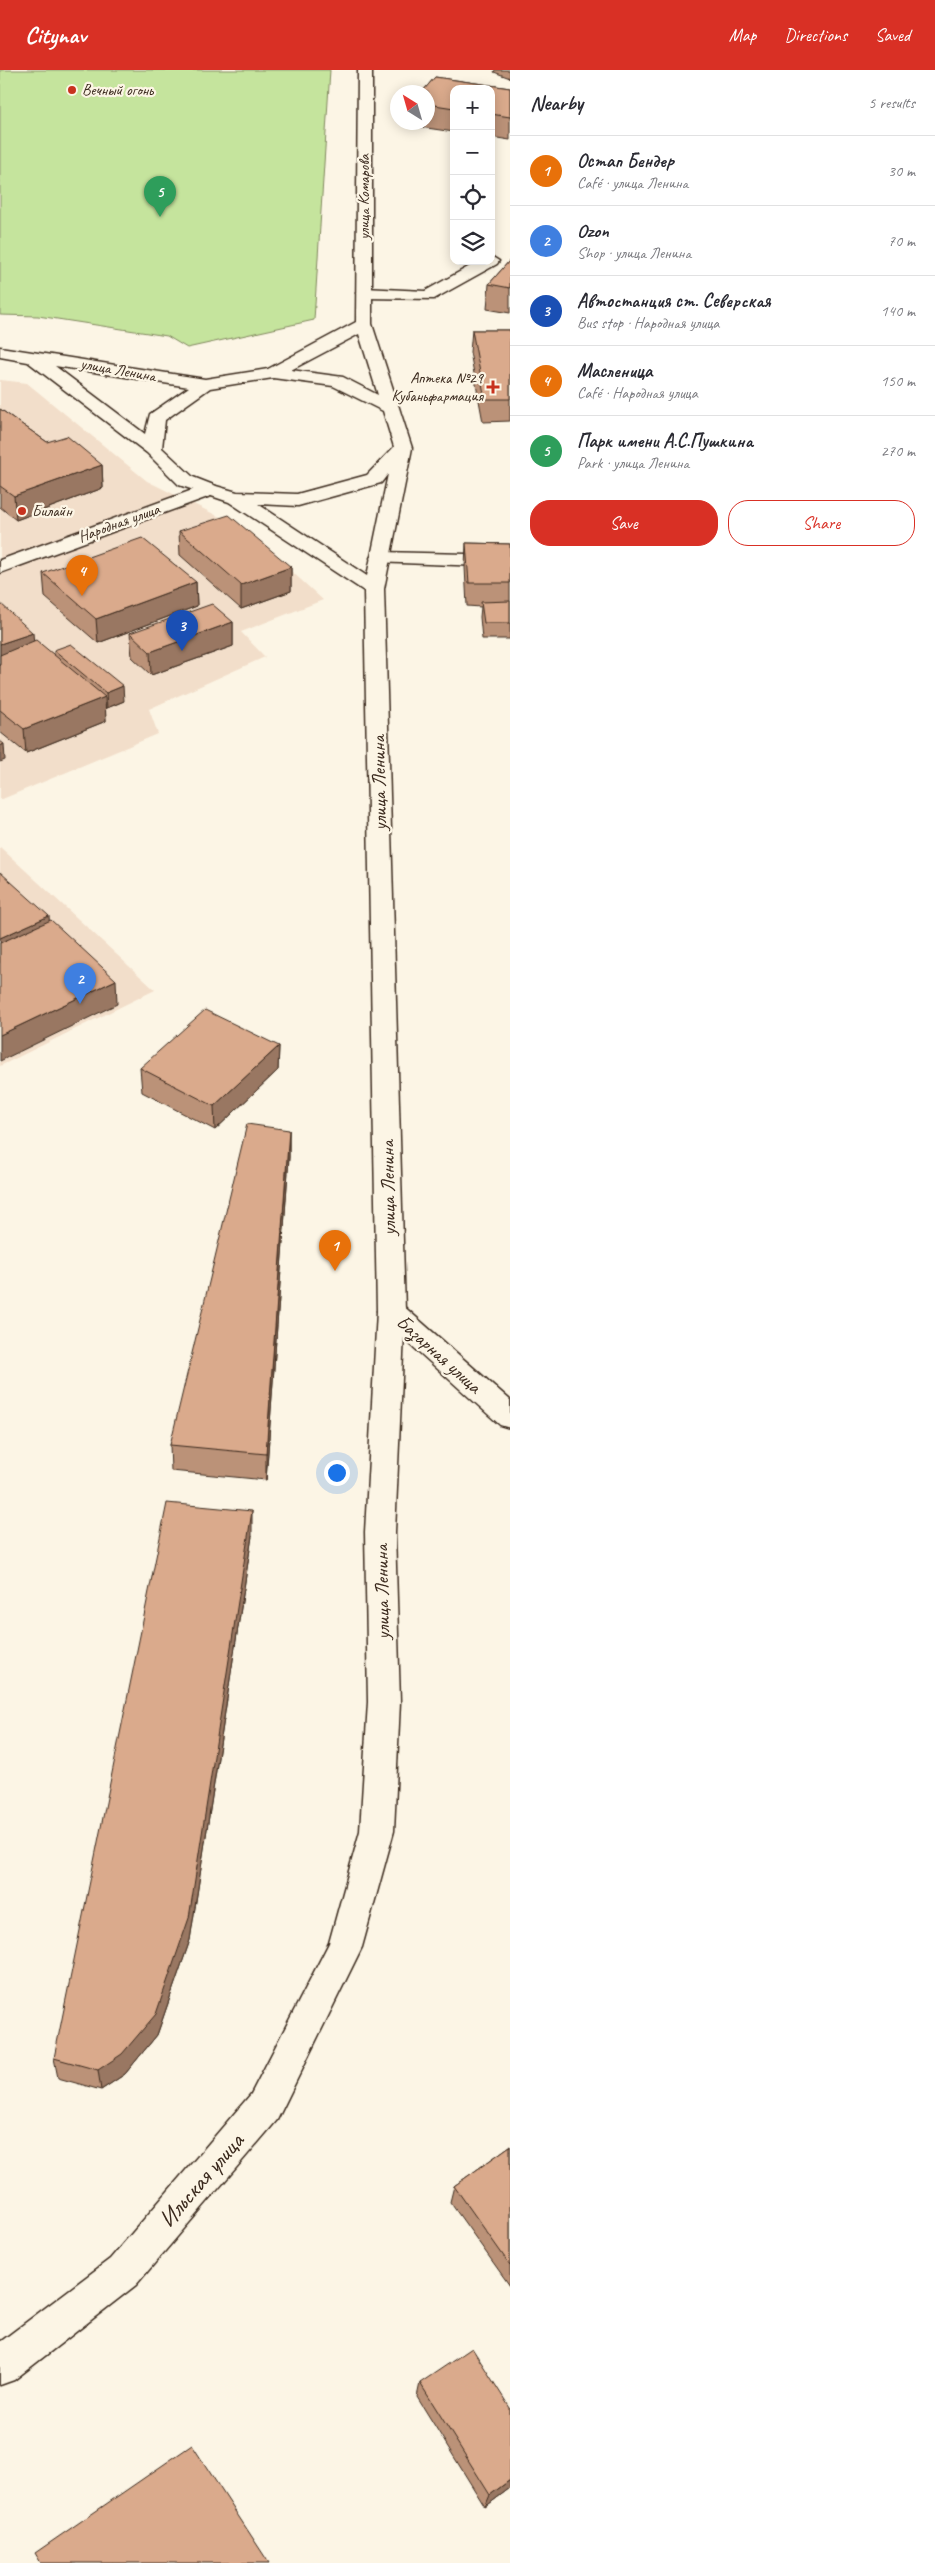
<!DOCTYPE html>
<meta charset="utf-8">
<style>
:root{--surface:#fff;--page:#f7f7f7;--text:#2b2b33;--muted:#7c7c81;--line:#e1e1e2;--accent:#d93025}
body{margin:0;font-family:Caveat,sans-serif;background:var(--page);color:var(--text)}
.controls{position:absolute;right:15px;top:15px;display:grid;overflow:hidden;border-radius:10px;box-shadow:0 2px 12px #0003}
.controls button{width:45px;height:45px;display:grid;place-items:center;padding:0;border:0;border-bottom:1px solid var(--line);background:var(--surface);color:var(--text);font:25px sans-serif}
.compass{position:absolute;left:390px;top:15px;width:45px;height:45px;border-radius:50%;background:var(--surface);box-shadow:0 2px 12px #0003;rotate:323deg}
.you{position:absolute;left:336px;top:1402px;width:18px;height:18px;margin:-12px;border:4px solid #fff;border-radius:50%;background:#1a73e8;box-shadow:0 0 0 8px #1a73e833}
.badge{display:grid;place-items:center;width:32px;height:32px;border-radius:50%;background:var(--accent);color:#fff;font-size:16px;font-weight:700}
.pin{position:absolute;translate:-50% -41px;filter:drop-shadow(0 1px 2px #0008)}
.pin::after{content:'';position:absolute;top:26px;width:18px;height:15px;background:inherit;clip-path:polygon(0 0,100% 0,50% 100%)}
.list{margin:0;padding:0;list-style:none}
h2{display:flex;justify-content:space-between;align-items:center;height:65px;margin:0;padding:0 20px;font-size:21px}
h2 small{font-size:16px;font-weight:400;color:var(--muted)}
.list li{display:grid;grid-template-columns:32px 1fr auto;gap:15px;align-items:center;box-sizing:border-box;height:70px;padding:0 20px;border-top:1px solid var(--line)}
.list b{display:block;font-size:19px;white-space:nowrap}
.list p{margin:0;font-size:16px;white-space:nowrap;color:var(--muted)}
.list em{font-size:16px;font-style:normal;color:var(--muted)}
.actions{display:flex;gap:10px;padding:15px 20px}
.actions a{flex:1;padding:11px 0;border:1px solid var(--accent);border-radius:20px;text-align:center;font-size:18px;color:var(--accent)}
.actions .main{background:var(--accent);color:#fff}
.icon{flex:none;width:28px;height:28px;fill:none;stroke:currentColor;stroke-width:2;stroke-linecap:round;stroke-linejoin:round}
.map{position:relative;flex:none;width:510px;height:2493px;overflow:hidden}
header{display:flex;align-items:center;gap:30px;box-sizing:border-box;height:70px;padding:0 25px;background:var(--accent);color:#fff}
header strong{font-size:24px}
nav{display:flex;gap:28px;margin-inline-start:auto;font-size:18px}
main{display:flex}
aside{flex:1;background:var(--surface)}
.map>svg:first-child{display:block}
.built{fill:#f2deca}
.green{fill:#c5e49d;stroke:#80875e}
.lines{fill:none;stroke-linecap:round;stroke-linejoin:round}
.lane-casing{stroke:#3b2a1e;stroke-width:3}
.street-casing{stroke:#3b2a1e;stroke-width:3}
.secondary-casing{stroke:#3b2a1e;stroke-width:3}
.lane{fill:#fcf5e5;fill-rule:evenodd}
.street{fill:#fcf5e5;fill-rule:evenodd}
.secondary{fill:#fcf5e5;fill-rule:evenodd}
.wall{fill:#bb9278;stroke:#3b2a1e}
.shaded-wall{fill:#997762;stroke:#3b2a1e}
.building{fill:#daaa8c;stroke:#3b2a1e}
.poi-dot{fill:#c8321e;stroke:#fcf5e5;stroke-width:2}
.labels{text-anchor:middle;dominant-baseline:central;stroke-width:4.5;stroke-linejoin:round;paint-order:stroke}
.far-poi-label{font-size:16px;fill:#3b2a1e;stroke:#fcf5e5;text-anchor:start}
.far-street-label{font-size:16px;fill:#3b2a1e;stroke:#fcf5e5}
.street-label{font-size:20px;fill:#3b2a1e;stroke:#fcf5e5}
.near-street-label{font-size:24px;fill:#3b2a1e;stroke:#fcf5e5}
</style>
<header>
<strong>Citynav</strong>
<nav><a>Map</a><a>Directions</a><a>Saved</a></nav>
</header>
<main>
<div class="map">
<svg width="510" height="2493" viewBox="0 0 510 2493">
<rect width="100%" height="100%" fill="#fcf5e5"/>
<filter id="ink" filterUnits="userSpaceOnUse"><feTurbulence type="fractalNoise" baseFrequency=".02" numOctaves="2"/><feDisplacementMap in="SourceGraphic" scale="10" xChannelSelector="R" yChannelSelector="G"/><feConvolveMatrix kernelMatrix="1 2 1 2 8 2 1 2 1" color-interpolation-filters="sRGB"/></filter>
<g filter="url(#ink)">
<path class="built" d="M0,310l27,3 120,98 99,49 77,70 -82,32 24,25 -116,52 9,25 -158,66z
M0,777l155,143 -155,76z"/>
<path class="green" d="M0,0h330l-16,250 -127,28 -20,-12 -129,-20 -38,-1z"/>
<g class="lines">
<defs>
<path id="lane" d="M380,482l130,3v12l-137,-5 -3,-4 3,-4z"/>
<path id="street" d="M491,186l8,5 -2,3 -63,35 -70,-1 -8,-5 8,-5 61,3 54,-30h12z
M209,414l7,2 2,4 -2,4 -216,79v-13z
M391,1231l10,3 109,96v28l-10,-3 -119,-107 -4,-7 4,-7z"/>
<path id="secondary" d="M358,0h14v254l40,124 -28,141 21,722 -10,221 5,170 -6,129 -32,116 -85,173 -141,165 -122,95 -14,5v-43l110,-83 141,-165 78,-151 31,-112 8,-129 -3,-170 12,-221 -13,-720 -135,-89 -50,-17 -32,-32 -119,-91 -28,-5v-10l205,32 63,-10 88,-47zM359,264l19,61 -35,-18 -52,-7zM55,296l134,21 -39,27 -5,20zM273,308l60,8 50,25 11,36 -27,28 -70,19 -60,-2 -21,-6 -23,-9 -31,-29 3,-28 45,-32zM388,404l-21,102 -109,-72 40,2 83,-23z"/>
</defs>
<use href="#lane" class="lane-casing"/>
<use href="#street" class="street-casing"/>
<use href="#secondary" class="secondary-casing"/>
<use href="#lane" class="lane"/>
<use href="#street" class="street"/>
<use href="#secondary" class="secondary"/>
</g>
<path class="wall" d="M495,0h15v8l-16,-6z
M435,7l75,11v52l-19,-3v-48h-37v43l-41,-6v-4h15v-30h-6z
M510,190v53l-23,-4 2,-25z
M472,260h38v91l-27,1 -13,-70z
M0,339l47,33 55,23 1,23 -87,32 -16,-13z
M179,461l112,36v24l-50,18 -61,-54z
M466,473l44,1v95h-28l-2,-22 1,-10 -14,-1 -2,-39z
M43,503l153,9 1,24 -99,37 -53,-46z
M0,533l34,38 20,14v-5l70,51 -17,7 -2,-1 1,14 -80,32 -26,-21z
M233,552v24l-82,29 -19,-18 -2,-24z
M279,976l-1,24 -63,60 -73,-38 -2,-24z
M289,1060v27l-23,323 -95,-9 -1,-26z
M252,1466l-62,404 -33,95 -32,39 -24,16 -43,-12 -4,-20z
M510,2076v140l-60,-84 4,-16z
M420,2313l90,25v80l-25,19 -68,-110z"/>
<path class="shaded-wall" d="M102,395l1,23 -87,32 -2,-24z
M291,497v24l-50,18v-24z
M196,512l1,24 -99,37 -2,-24z
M233,552v24l-82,29 -1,-23z
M33,563l2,23 -35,13v-25z
M123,616l1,15 -17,7 -1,-15z
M105,627l1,24 -80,32 -2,-24z
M4,674l1,16 -5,2v-16z
M49,846l2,25 -51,22v-25z
M116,910l1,24 -117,57v-26z
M279,976l-1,24 -63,60 -1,-24z
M289,1060v27l-23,323v-26z
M252,1441v25l-62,404 -33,95 -32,39 -24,16 -3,-20z
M510,2410v8l-25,19 5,-12z"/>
<path class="building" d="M435,7l75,11v29l-19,-3v-25h-37v19l-26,-4v-12h-6z
M510,190v28l-21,-4z
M472,260h38v69h-25z
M0,339l47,33 20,-6 35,29 -88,31 -14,-10z
M229,445l62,52 -50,18 -62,-54z
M142,468l54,44 -100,37 -53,-46z
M466,473l44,1v39h-41z
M510,531v22h-26l-3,-21z
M0,533l33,30 -33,11z
M212,534l21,18 -83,30 -20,-19z
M36,570l69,57 -81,32 -24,-19v-55z
M71,574l52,42 -17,7 -52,-43z
M0,671l4,3 -4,2z
M0,802l49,44 -49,22z
M51,850l65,60 -116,55v-92z
M205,940l74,36 -65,60 -74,-38z
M247,1054l42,6 -23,324 -96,-9z
M167,1433l85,8 -63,407 -33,96 -34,40 -24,16 -44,-12z
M510,2076v119l-56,-79z
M472,2278l38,60v72l-20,15 -70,-112z
M192,2375l77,118h-228l-6,-10z"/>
</g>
<g class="poi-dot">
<circle cx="72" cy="20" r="5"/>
<path d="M490.5 309.5h5v5h5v5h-5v5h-5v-5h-5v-5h5z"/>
<circle cx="22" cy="441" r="5"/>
</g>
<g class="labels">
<g class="far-poi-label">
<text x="82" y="20">Вечный огонь</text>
<text x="483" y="308" text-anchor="end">Аптека №29<tspan x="483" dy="18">Кубаньфармация</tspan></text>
<text x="32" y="441">Билайн</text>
</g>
<g class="far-street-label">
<text transform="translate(364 127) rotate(-90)">улица Комарова</text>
<text transform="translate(118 300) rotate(10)">улица Ленина</text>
<text transform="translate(119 453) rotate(-20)">Народная улица</text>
</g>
<g class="street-label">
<text transform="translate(379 713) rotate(-91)">улица Ленина</text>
<text transform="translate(388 1118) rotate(-91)">улица Ленина</text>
<text transform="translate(439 1284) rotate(42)">Базарная улица</text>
<text transform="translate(382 1522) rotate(-91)">улица Ленина</text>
</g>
<g class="near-street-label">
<text transform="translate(201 2110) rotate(-49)">Ильская улица</text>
</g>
</g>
</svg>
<div class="controls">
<button>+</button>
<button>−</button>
<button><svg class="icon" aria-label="locate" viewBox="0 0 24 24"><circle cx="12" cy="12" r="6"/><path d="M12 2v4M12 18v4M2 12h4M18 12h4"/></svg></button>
<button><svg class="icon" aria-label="layers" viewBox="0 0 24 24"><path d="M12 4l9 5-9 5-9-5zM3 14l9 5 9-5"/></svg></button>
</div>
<svg class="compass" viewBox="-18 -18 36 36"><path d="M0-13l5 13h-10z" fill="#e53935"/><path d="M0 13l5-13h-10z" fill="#7c7c81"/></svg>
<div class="you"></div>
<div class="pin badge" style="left:335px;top:1201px;background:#e8710a">1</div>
<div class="pin badge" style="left:80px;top:934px;background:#3f7fe0">2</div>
<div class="pin badge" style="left:182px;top:581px;background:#1a4fb4">3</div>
<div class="pin badge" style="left:82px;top:526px;background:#e8710a">4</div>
<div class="pin badge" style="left:160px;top:147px;background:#2e9e5b">5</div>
</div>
<aside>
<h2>Nearby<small>5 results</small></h2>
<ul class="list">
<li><span class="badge" style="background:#e8710a">1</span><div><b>Остап Бендер</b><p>Café · улица Ленина</p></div><em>30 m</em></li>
<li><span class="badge" style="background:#3f7fe0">2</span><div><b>Ozon</b><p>Shop · улица Ленина</p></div><em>70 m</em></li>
<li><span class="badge" style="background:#1a4fb4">3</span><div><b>Автостанция ст. Северская</b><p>Bus stop · Народная улица</p></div><em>140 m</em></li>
<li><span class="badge" style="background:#e8710a">4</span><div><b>Масленица</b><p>Café · Народная улица</p></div><em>150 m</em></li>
<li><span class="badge" style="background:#2e9e5b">5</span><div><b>Парк имени А.С.Пушкина</b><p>Park · улица Ленина</p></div><em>270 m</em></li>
</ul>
<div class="actions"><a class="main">Save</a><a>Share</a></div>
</aside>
</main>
